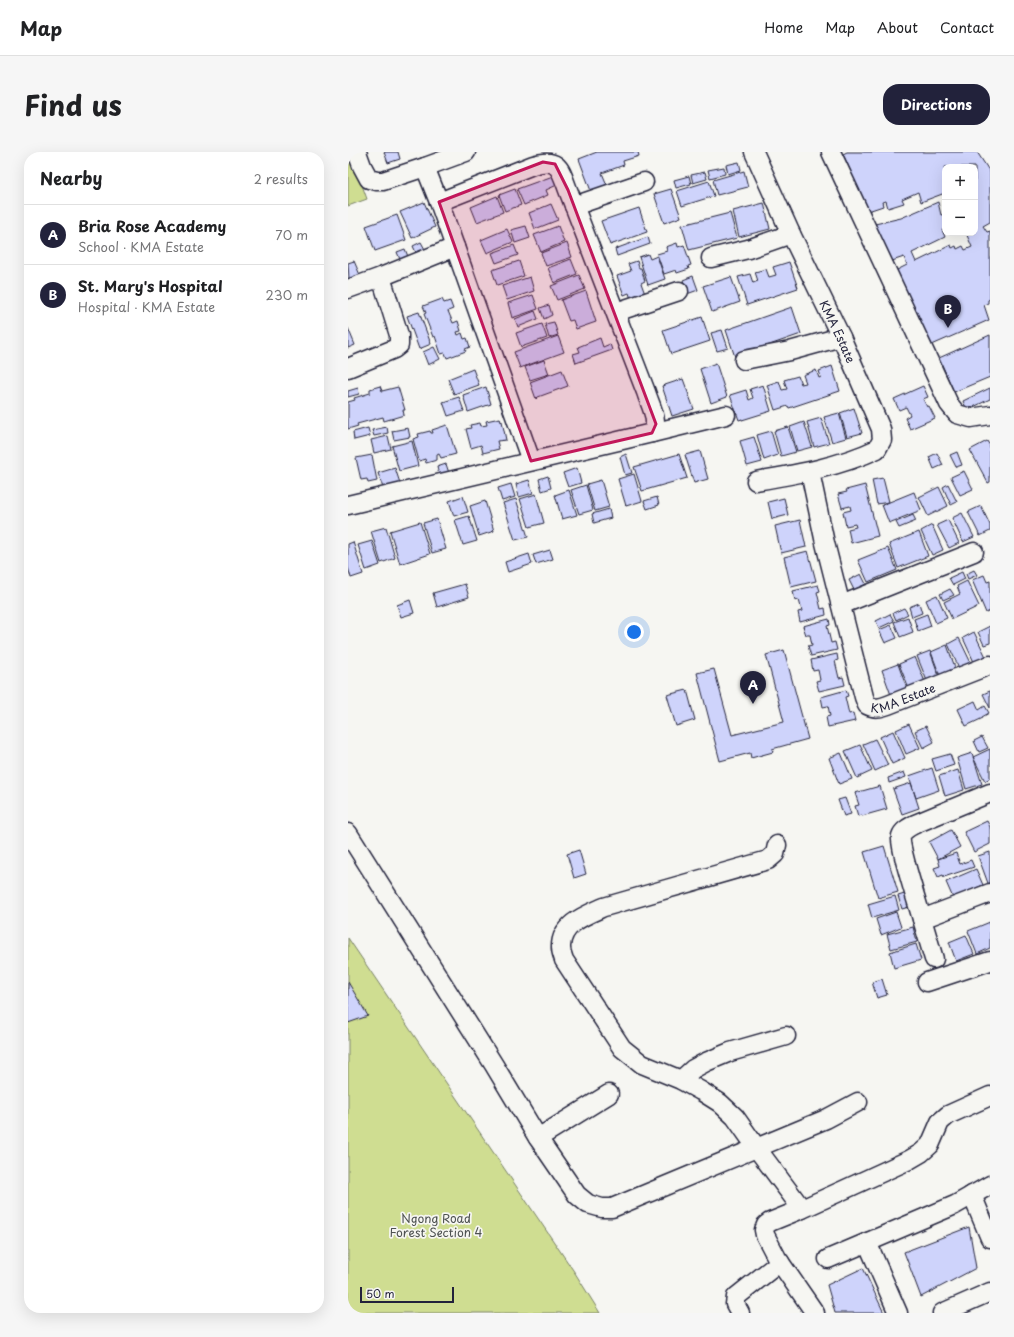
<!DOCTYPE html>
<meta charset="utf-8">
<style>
:root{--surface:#fff;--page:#f6f6f6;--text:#202124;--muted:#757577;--line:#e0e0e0;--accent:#22223b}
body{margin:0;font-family:"Playpen Sans",sans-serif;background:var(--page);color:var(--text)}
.controls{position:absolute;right:12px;top:12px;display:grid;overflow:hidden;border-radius:8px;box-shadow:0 4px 16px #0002}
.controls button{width:36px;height:36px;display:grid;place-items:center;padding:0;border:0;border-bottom:1px solid var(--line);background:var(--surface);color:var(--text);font:20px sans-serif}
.scale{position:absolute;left:12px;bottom:10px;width:94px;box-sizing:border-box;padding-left:4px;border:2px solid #22223b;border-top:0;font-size:11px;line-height:14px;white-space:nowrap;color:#22223b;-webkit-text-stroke:3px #f6f6f2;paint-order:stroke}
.you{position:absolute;left:286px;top:480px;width:14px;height:14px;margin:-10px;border:3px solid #fff;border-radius:50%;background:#1a73e8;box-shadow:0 0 0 6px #1a73e833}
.badge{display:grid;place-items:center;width:26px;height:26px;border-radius:50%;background:var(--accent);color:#fff;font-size:13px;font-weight:700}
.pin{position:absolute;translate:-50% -33px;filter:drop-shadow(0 1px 2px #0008)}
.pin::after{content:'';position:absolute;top:21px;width:14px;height:12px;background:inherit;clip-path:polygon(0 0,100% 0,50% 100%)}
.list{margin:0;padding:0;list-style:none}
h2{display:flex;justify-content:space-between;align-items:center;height:52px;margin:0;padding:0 16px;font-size:17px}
h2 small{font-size:13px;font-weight:400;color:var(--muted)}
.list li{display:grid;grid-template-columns:26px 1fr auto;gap:12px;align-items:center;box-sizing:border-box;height:60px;padding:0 16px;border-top:1px solid var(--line)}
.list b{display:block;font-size:15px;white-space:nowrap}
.list p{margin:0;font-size:13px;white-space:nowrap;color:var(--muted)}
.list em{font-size:13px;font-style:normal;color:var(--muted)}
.map{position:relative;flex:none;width:642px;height:1161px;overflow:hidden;border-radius:16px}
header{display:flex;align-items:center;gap:24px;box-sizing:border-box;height:56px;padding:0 20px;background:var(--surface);border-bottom:1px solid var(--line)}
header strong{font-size:19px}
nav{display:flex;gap:22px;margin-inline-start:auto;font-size:14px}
.intro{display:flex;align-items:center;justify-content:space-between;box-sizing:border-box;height:96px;padding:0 24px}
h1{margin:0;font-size:28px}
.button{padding:10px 18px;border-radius:16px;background:var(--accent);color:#fff;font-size:14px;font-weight:700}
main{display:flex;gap:24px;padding:0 24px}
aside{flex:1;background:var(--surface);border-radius:16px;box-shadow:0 4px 16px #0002}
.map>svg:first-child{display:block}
.green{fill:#cfdd91;stroke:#788066}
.building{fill:#ced3fb;stroke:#22223b}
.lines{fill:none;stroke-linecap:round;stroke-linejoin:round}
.minor-casing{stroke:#22223b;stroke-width:21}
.minor{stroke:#f6f6f2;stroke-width:18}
.marked{fill:#c2185b;fill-opacity:0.2;stroke:#c2185b;stroke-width:3;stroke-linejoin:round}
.labels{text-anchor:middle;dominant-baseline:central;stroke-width:3.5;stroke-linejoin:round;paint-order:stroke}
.street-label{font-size:12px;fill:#22223b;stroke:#f6f6f2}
.park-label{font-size:12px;fill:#4d5150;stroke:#f6f6f2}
</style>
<header>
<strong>Map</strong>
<nav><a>Home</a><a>Map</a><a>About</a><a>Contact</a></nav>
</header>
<div class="intro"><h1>Find us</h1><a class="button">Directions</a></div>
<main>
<aside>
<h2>Nearby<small>2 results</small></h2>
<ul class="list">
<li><span class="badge">A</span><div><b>Bria Rose Academy</b><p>School · KMA Estate</p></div><em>70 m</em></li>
<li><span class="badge">B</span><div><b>St. Mary's Hospital</b><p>Hospital · KMA Estate</p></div><em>230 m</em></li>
</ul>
</aside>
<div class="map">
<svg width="642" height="1161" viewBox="0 0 642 1161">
<rect width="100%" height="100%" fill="#f6f6f2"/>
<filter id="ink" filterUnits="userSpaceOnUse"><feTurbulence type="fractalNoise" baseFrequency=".025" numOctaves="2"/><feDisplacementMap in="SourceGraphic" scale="8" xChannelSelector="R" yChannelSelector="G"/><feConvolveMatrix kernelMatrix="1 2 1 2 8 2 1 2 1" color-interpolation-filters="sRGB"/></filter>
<g filter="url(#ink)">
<path class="green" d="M0,0h2l17,47 -19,7z
M0,786l227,335 25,40h-252z"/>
<path class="building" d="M36,0h14l2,7 -12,4z
M249,0h41l1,4 -16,5 1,4 -22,8 5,12 -16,6 -12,-32z
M499,0h130l13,20v50l-7,4 4,6 3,-1v68l-2,1v3l-4,2 5,15 -57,25 -37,-74 12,-6 -3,-8 -12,4 -17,-37 26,-6 37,-16 3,13 4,-1v14l-3,2 3,7 -33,16 4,9 35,-17 1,3 4,-2 1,3 6,-3 2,4 7,-3 -6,-14h9v-66h-30v26l-24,9 -3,-10 -16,7 2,4 -16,5 -2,-7 -4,1 1,4 -15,5 -25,-57z
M391,10l2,8 -13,4 -2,-9z
M376,15l1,7 -15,4 -2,-8z
M396,19l4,16 -31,8 -4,-15z
M357,20l2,7 -14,4 -2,-8z
M205,24l4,9 -11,5 2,5 -24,10 -7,-16z
M341,24l2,8 -15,4 -2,-8z
M361,29l5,15 -32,10 -5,-15z
M167,37l6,16 -16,6 -6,-16z
M323,37l10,28 -17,6 -10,-29z
M149,44l6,16 -26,10 -6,-15z
M76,50l11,25 -23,11 -12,-26z
M416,51l6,26 -31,8 -6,-26z
M203,52l7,16 -23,9 -6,-16z
M291,56l8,24 -37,13 -9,-24z
M382,61l7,25 -48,12 -7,-25z
M49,63l9,25 -31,11 -9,-25z
M178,74l4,12 -15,5 -4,-13z
M210,74l6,16 -23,10 -7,-17z
M159,77l6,13 -26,11 -6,-13z
M300,85l2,7 -33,12 -2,-7z
M73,90l6,11 -9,4 -5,-11z
M219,91l5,14 -26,9 -5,-13z
M329,91l1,4 6,-2 7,20 -3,1 1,3 -12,4 -1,-3 -12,4 -7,-20 10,-3 -1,-4z
M166,93l4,10 -22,8 -4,-10z
M57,97l4,10 -8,3 -4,-10z
M300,102l2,5 7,-3 8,23 -17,6 -9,-28z
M223,107l6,15 -23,9 -6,-15z
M6,109l6,14 -11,4 -1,-16z
M171,109l5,15 -27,9 -5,-15z
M289,109l2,7h2l4,13 -4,2 4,11 -14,5 -2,-6 -5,2 -7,-19 14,-5 -3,-7z
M441,110l9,26 -51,17 -9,-28 12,-3 3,9 5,-2 -3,-9 11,-3 3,8 7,-2 -3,-8z
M231,123l6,14 -28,11 -6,-14z
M345,124l5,14 -11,4 -4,-14z
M182,125l4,14 -27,9 -5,-14z
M383,125l9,25 -28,10 -9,-26z
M238,139l10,31 -20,7 -3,-9 -4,1 -8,-21z
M185,143l5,14 -26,9 -4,-15z
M94,147l2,4 6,-2 3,8 -5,2 5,12 5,-2 3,10 -4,1 1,3 4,-2 2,6 3,-1 3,9 -5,2 1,2 -19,7 -2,-5 -4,1 -6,-18 -2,1 -9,-23 2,-1 -3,-7z
M201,153l3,10 -8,4 -4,-11z
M444,155l9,27 -66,23 -9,-27z
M187,159l3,8 -20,8 -3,-8z
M71,160l12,32 -12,5 -12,-33z
M354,165l8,24 -39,13 -8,-24z
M206,170l4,13 -9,3 -4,-14z
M194,172l5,14 -26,9 -5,-14z
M0,176l7,17 -7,3z
M374,178l6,18 -11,3 -6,-18z
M642,183v42l-36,15 -15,-34z
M210,184l6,16 -44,16 -6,-16z
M252,186l3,9 7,-3 2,6 -36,13 -3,-9 7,-2 -2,-5z
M86,195l6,12 -12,6 -5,-13z
M196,208l5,14 -19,6 -5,-13z
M368,211l11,34 -16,6 -11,-34z
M484,214l8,25 -51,17 -1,-2 -13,4 -8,-25 12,-4 3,9 5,-1 -3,-9 14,-4 3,8 5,-1 -3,-8 13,-5 3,8 2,-1 -2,-6z
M125,217l6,16 -25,9 -6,-15z
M214,218l6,16 -30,11 -2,2 -6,-17z
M335,227l11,30 -22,7 -10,-30z
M415,233l8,26 -29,9v-1l-3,1 -9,-25 16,-5 3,10 4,-2 -3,-9z
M32,234l2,5 16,-4 7,23h-2l1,5 -20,6 -1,-4 -26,7 1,2 -10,3v-27l7,-2 -1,-2 16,-5v-4z
M575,234l5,11 -5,2 4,8 2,-1 6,12 -25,11 -5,-11 5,-3 -4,-8 -7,3 -5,-11z
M138,235l5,17 -23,8 -5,-17z
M10,236l1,6 -11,3v-6z
M642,236v11l-23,11 -4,-9z
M111,245l5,14 -16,5 -5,-14z
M506,256l8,25 -15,4 -7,-24z
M491,261l7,25 -14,4 -8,-25z
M152,266l1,4 1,-1 4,19 -9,1 2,8 -16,4 -2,-8 -10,3 -5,-19 5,-1 -1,-3 10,-2 1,3 6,-1 -1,-4z
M473,266l8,25 -15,4 -7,-25z
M456,270l8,25 -15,4 -7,-24z
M99,273l9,29 -15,4 -2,-4 -2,1v5l-11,3 -1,-4 -6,2 -6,-22 6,-2 -1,-3 12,-3 1,2h2l-1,-3z
M39,275l1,6 -14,3 -2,-6z
M440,275l8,25 -15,4 -7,-25z
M20,276l2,8 -16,4 -1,-8z
M60,276l2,9 -16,3 -2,-9z
M423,279l7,24 -14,5 -7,-25z
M40,284l3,13 -17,4 -3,-13z
M406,285l8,25 -15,4 -7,-25z
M64,289l6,25 -19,5 -7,-25z
M639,289l3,5v36l-2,1 -18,-33z
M352,299l8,28 -14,4 -9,-28z
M609,300l5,13 -6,2 -6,-12z
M589,301l6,12 -9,4 -5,-12z
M278,302l6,19 -7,2 -5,-18z
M331,302l8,24 -45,13 -8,-24z
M24,303l5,26 -9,2 -1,-4 -6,1 -5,-22z
M98,312l4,12 -10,3 -3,-12z
M47,316l6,18 -17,5 -6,-18z
M229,316l4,15 -13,4 -5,-14z
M616,319l9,18 -13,6 -9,-18z
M286,322l8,27 -16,5 -8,-27z
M200,324l3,12 -9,3 -3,-12z
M535,326l6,24 -12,2 -5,-24z
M181,328l4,13 -14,4 -3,-13z
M253,328l8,27 -14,4 -8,-27z
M163,332l4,13 -13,4 -4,-13z
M600,332l9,18 -6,3 -8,-18z
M238,333l7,25 -14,4 -8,-24z
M517,333l13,51 -27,7 -3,-14 8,-2 -1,-3 -9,2 -3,-14 8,-2 -1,-4 -8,2 -4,-14 9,-2 -1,-2z
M591,335l9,19 -20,10 -9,-19z
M221,338l8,25 -15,4 -7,-24z
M566,340l7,18 -32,13 -7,-18z
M188,342l8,29 -15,4 -9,-28z
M115,344l5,16 -14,4 -5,-15z
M309,345l2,8 -12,4 -3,-8z
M436,346l4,17 -16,4 -4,-17z
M168,347l12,38 -13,3 -12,-37z
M137,349l9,30 -15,5 -9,-30z
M633,354l9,19v6l-10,5 -12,-24z
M261,357l2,9 -17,5 -2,-9z
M614,361l12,24 -11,5 -11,-24z
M565,363l3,6 -17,7 -3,-6z
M121,364l8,25 -14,4 -8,-25z
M89,367l9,30 -14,4 -9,-30z
M452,368l6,27 -25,6 -6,-27z
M600,368l11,23 -10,5 -12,-23z
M72,370l10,32 -30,10 -10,-33z
M584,373l11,25 -11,5 -11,-24z
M38,375l9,31 -14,5 -10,-32z
M571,380l9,24 -30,12 -9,-24z
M24,389l8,24 -14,5 -8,-25z
M5,390l10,32 -12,4 -3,-11v-23z
M540,396l9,22 -29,12 -10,-22z
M202,398l3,9 -17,5 -3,-9z
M460,399l8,30 -25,6 -7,-30z
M181,402l3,10 -24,8 -3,-10z
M626,418l3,5 -9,4 -2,-5z
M614,420l3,7 -12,6 -4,-7z
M513,422l5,10 -12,6 -5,-10z
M636,423l3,7 3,-1v30l-4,2 -14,-33z
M619,429l12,25 -27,13 -8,-17 16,-8 -3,-8z
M117,432l4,13 -32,10 -4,-14z
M470,433l2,6 -3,1 4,17 4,-1 1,7 -26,7 -2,-10 4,-1 -3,-11 -4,1 -2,-10z
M602,437l4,6 -11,5 -3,-6z
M589,443l10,23 -11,5 -10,-23z
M62,448l4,13 -13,4 -4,-12z
M571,451l3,10 -10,4 -3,-10z
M556,456l4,6 -12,6 -3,-7z
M542,462l4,7 -15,7 -3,-7z
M579,462l4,12 -13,5 -4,-12z
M560,465l5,15 -13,5 -6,-15z
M481,467l1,6 -3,1 4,17 4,-1 2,8 -26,6 -3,-10 4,-1 -2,-10h-4l-3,-9z
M543,473l6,13 -12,5 -6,-13z
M642,474v17l-6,2 -6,-13z
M626,480l12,25 -12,5 -11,-24z
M611,486l12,25 -12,5 -11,-24z
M599,493l9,25 -16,6 -9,-24z
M436,498l24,89 -36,10 1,3 -22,6 -1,-5 -30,8 -23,-88 17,-4 18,66 52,-13 -18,-67z
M582,499l9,25 -12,5 -10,-25z
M489,502l1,6 -3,1 4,17 4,-1 2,8 -26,6 -3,-10 4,-1 -2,-10 -5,1 -2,-11z
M567,505l10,25 -16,7 -10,-25z
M550,512l9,25 -16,6 -9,-25z
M339,538l8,30 -19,6 -9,-31z
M498,538l2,6 -3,1 4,17 4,-1 2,8 -27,6 -2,-10 4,-1 -2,-10 -5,1 -2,-10z
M642,539v17l-7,-14z
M627,549l4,9 6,-4 4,7 -7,4 1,1 -17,8 -8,-17z
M561,572l11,24 -14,6 -10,-24z
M578,574l8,16 -11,6 -8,-17z
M545,579l12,27 -13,6 -12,-27z
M634,585l6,11 -9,4 -5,-11z
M527,587l13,26 -13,6 -12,-27z
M512,593l12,26 -15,7 -12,-27z
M642,597v29l-5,3 -12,-24z
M493,601l11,26 -13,5 -10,-26z
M624,601l10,31 -16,5 -9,-31z
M602,602l4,11 -18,6 -4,-12z
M584,616l7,22 -23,8 -7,-22z
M610,618l6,20 -19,6 -6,-20z
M556,620l2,5 -17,6 -1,-5z
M563,631l8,25 -17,6 -9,-25z
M532,634l7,23 -25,7v-1l-4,1 -3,-10 4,-1 -4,-12z
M497,646l6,16 -7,2 -6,-16z
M639,669l3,6v17l-16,8 -10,-20z
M603,678l9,17 -22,12 -9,-17z
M536,694l14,46 -20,6 -14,-46z
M231,698l7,24 -12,4 -7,-24z
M642,700v34h-1l-11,-30z
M608,701l4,11 11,-4 3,7 -30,10 -1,-2 -5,2 -4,-9 6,-2 -2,-7z
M628,717l7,16 -30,13 -7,-16z
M563,740l5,13 -14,4 -4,-13z
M547,744l4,14 -27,8 -4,-14z
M548,760l5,15 -20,8 -5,-16z
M642,770v26l-13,6 -9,-23z
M565,775l4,15 -26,7 -4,-15z
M618,783l8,19 -18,7 -7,-19z
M568,792l5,16 -27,8 -4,-16z
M534,827l5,16 -10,3 -5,-16z
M0,830l20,34 -20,7z
M621,1075l7,41 -55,29 -17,-45z
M515,1116l21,45h-49l-8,-28z"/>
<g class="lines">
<defs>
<g id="minor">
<path d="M9,0l5,14 7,13 8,2h6l42,-14 41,-15"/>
<path id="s1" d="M406,0l37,82 50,103 40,92 1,11 -5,9c-38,18 -80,25 -121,32"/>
<path d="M483,0l118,252 8,10 14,4 19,-3"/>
<path d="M77,15l14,35 92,259"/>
<path d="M226,54l70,-24"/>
<path d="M363,106l37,-9 43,-15"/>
<path d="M0,137l33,-12 74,-30"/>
<path d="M268,160l63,-21"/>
<path d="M396,208l46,-9 51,-14"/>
<path d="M0,216l46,-19 5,-4v-10l-18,-58"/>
<path d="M304,281l74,-18"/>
<path id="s2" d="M462,320l15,71 39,154 3,8c8,4 13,3 21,0l102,-40"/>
<path d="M0,353l304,-72c8,-12 -2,-28 -6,-41l-78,-202c-8,-21 -9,-33 -35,-25l-94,37"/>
<path d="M493,453l133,-53"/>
<path d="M642,641l-75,31c-5,3 -12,6 -14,12 -2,11 17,69 21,83l68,-26"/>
<path d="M0,681l146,232 44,73 39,57 11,9 14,4h10l214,-89 32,-17"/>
<path d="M429,693l-2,9 -7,6 -164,47c-18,8 -44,17 -43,41 0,4 2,8 3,12l58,88 20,16 39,16 20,11 19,12 15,14 26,37 41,55 107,-49 12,-7 9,-8 10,-23 8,-7 42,-19"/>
<path d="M574,767l12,40"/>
<path d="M579,830l63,-21"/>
<path d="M333,928l12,-11 13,-7 24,-10 56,-16"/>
<path d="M190,986l71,-44"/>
<path d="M624,1043l18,43"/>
<path d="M454,1057l-32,13 -4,3 -2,5 1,5 12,23 38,55"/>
<path d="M519,1090l31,71"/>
<path d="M480,1107l127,-54 35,-20"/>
<path d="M392,1161l-5,-9 1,-7 44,-35"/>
<path d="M594,1161l48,-21"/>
</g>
</defs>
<use href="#minor" class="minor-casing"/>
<use href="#minor" class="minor"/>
</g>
</g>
<path class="marked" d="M195,10l12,2 13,26 88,234 -4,9 -121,28 -92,-259z"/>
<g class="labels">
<g class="street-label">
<text stroke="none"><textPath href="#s1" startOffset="198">KMA Estate</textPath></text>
<text stroke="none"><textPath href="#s2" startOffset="278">KMA Estate</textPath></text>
</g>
<g class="park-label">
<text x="88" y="1066">Ngong Road<tspan x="88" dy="14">Forest Section 4</tspan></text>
</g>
</g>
</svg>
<div class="controls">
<button>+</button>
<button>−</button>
</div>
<div class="scale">50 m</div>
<div class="you"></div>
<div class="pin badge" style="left:405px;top:552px">A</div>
<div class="pin badge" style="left:600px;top:176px">B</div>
</div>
</main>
